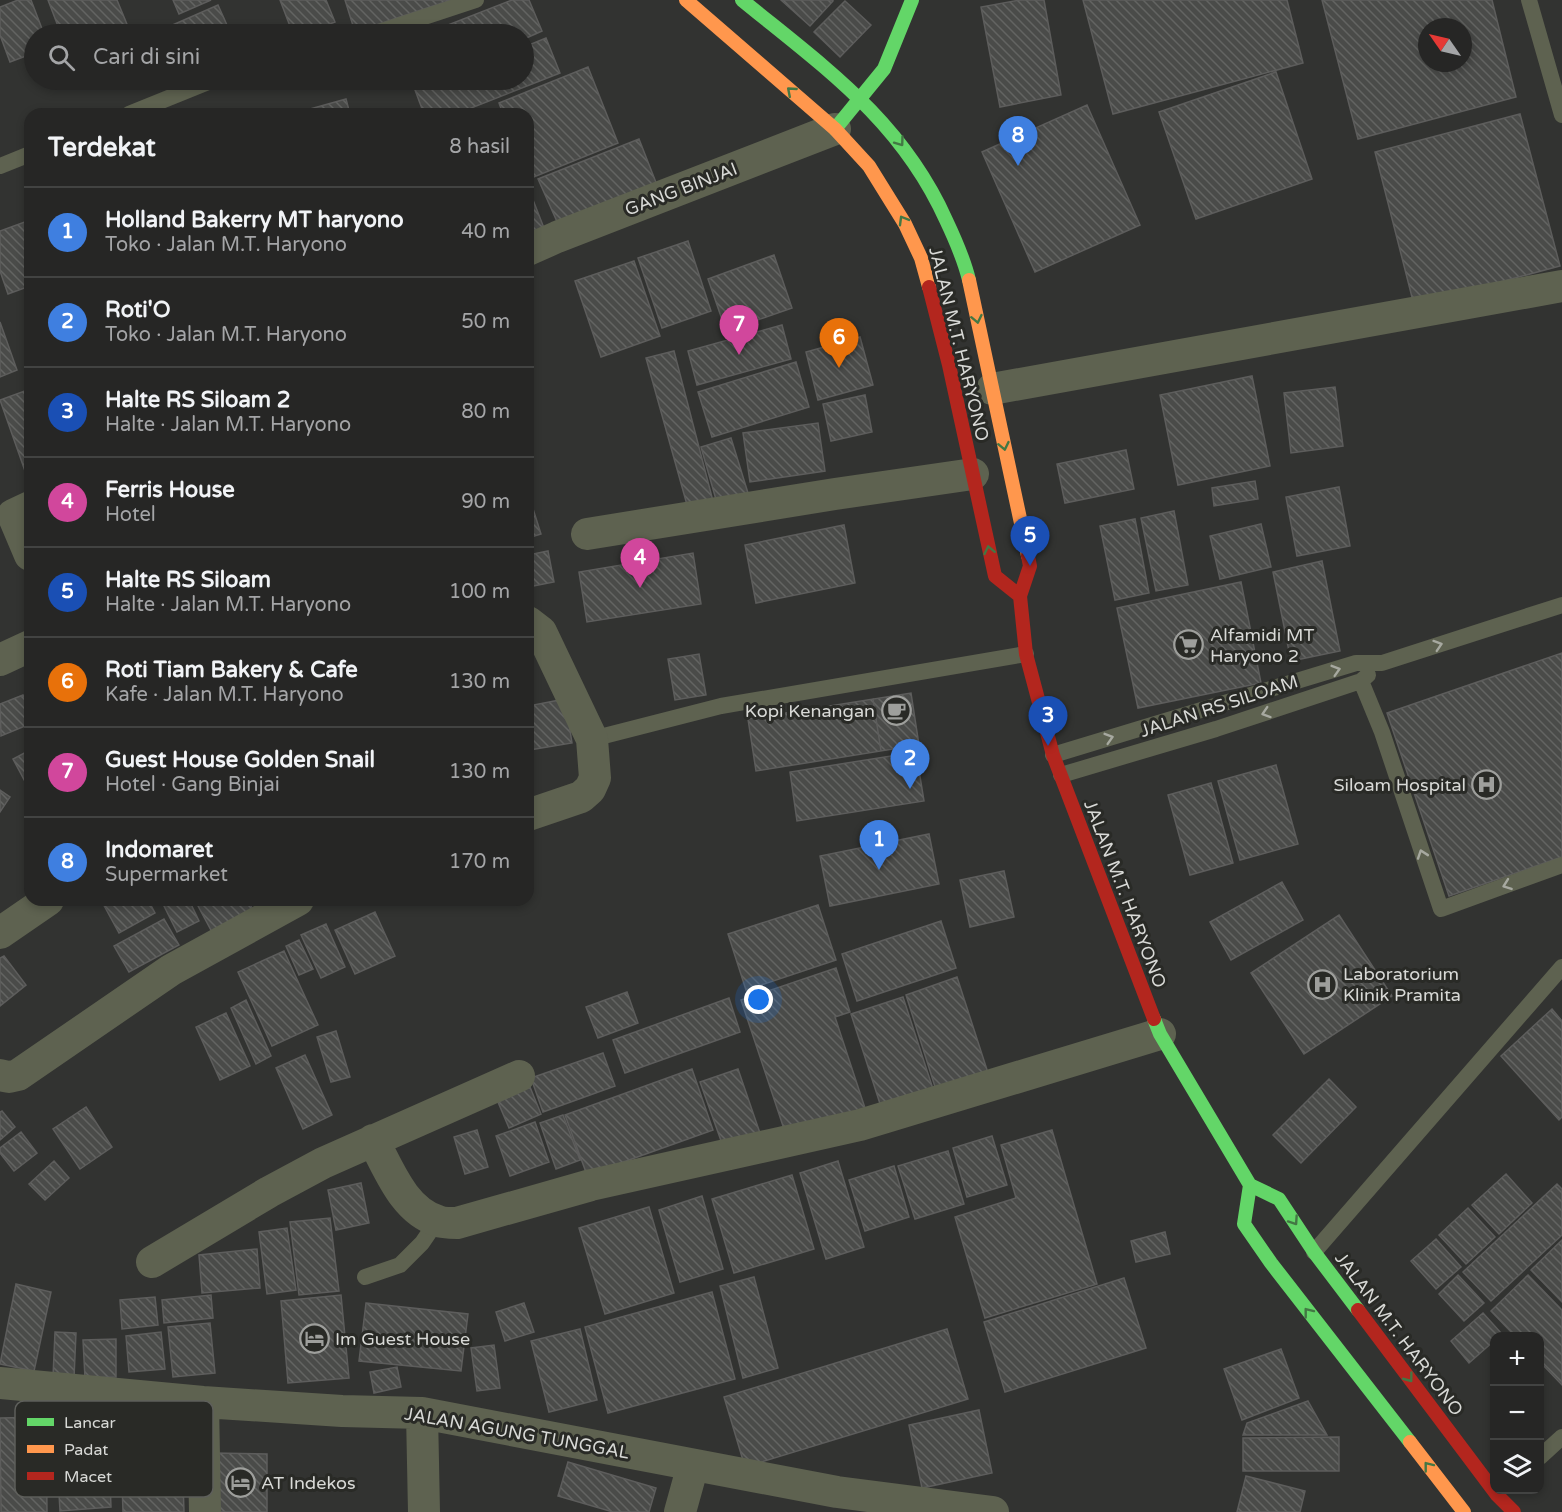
<!DOCTYPE html>
<html lang="id">
<meta charset="utf-8">
<style>
:root{--surface:#262625;--page:#323232;--text:#f1f3f6;--muted:#a4a5a7;--line:#424342;--accent:#95b2f1}
body{margin:0;font-family:"Varela Round",sans-serif;background:var(--page);color:var(--text)}
.controls{position:absolute;right:18px;bottom:18px;display:grid;overflow:hidden;border-radius:12px;box-shadow:0 3px 9px #0003}
.controls button{width:54px;height:54px;display:grid;place-items:center;padding:0;border:0;border-bottom:2px solid var(--line);background:var(--surface);color:var(--text);font:30px sans-serif}
.compass{position:absolute;left:1418px;top:18px;width:54px;height:54px;border-radius:50%;background:var(--surface);box-shadow:0 3px 9px #0003;rotate:304deg}
.you{position:absolute;left:759px;top:1000px;width:21px;height:21px;margin:-15px;border:4px solid #fff;border-radius:50%;background:#1a73e8;box-shadow:0 0 0 9px #1a73e833}
.badge{display:grid;place-items:center;width:39px;height:39px;border-radius:50%;background:var(--accent);color:#fff;font-size:20px;font-weight:700}
.pin{position:absolute;translate:-50% -50px;filter:drop-shadow(0 2px 3px #0008)}
.pin::after{content:'';position:absolute;top:32px;width:21px;height:18px;background:inherit;clip-path:polygon(0 0,100% 0,50% 100%)}
.list{margin:0;padding:0;list-style:none}
h2{display:flex;justify-content:space-between;align-items:center;height:78px;margin:0;padding:0 24px;font-size:26px}
h2 small{font-size:20px;font-weight:400;color:var(--muted)}
.list li{display:grid;grid-template-columns:39px 1fr auto;gap:18px;align-items:center;box-sizing:border-box;height:90px;padding:0 24px;border-top:2px solid var(--line)}
.list b{display:block;font-size:22px;white-space:nowrap}
.list p{margin:0;font-size:20px;white-space:nowrap;color:var(--muted)}
.list em{font-size:20px;font-style:normal;color:var(--muted)}
.icon{flex:none;width:33px;height:33px;fill:none;stroke:currentColor;stroke-width:2;stroke-linecap:round;stroke-linejoin:round}
.map{position:relative;flex:none;width:1562px;height:1512px;overflow:hidden}
.search{position:absolute;background:var(--surface);box-shadow:0 3px 9px #0003;left:24px;top:24px;width:510px;height:66px;display:flex;align-items:center;gap:15px;box-sizing:border-box;padding:0 21px;border-radius:33px;color:var(--muted);font-size:22px}
.panel{position:absolute;background:var(--surface);box-shadow:0 3px 9px #0003;left:24px;top:108px;width:510px;height:798px;border-radius:18px}
.map>svg:first-child{display:block}
.building{fill:url(#building-back-hatch);stroke:#5d5d5c;stroke-width:1.5;fill-rule:evenodd}
.lines{fill:none;stroke-linecap:round;stroke-linejoin:round}
.lane{stroke:#5e6250;stroke-width:16}
.street{stroke:#5e6250;stroke-width:32}
.fast{stroke:#63d668;stroke-width:14}
.slow{stroke:#ff974d;stroke-width:14}
.jam{stroke:#b3261e;stroke-width:14}
.oneway{stroke:#437744}
.oneway2{stroke:#a7a9a0}
.labels{text-anchor:middle;dominant-baseline:central;stroke-width:6;stroke-linejoin:round;paint-order:stroke}
.street-label{font-size:18px;fill:#d8d9d6;stroke:#292a26}
.poi-label{font-size:18px;fill:#d8d9d6;stroke:#292a26;text-anchor:start}
.key{fill:#292a26;stroke:#5e5f5b;stroke-width:1.5}
.key-label{font-size:16px;fill:#d8d9d6}
</style>
<div class="map">
<svg width="1562" height="1512" viewBox="0 0 1562 1512">
<defs>
<pattern id="building-back-hatch" width="6" height="6" patternUnits="userSpaceOnUse" patternTransform="scale(1.5)"><rect width="6" height="6" fill="#4a4b49"/><path d="M-1 5l2 2M0 0l6 6M5-1l2 2" fill="none" stroke="#636462"/></pattern>
</defs>
<rect width="100%" height="100%" fill="#323331"/>
<path class="building" d="M18,0h13l13,34h-10v19l-24,9 -10,-27v-28z
M48,0h69l14,34h-70z
M173,0h38l-32,14z
M280,0h46l9,22 -32,12h-10z
M345,0h106l-96,32z
M512,0h17l13,31 -18,8v-5h-99z
M781,0h52v1l-23,25z
M1020,0h24l17,95 -61,12 -19,-100z
M1083,0h204l16,63 -190,51z
M1322,0h170l24,97 -158,42zM1427,27h36v36h-36z
M845,1l26,24 -31,32 -26,-25z
M218,5l13,29h-79z
M546,38l14,35 -104,41h-32l-9,-24 27,-10h82v-33z
M588,67l30,76 -89,36 -1,-65h-25l-4,-11z
M1276,72l36,107 -116,40 -37,-107z
M157,80h22l-18,8z
M346,99l4,15h-51v-2z
M1087,105l53,120 -105,47 -53,-120z
M1520,114l40,152 -146,39 -39,-153z
M639,139l18,46 -98,41 -21,-47z
M528,187l16,41 -16,7z
M30,220v66l-22,8 -8,-23v-40z
M688,241l23,70 -49,17 -24,-70z
M774,255l18,53 -66,23 -18,-52z
M634,261l26,75 -59,21 -26,-76z
M0,322l17,48 -17,7z
M782,325l9,34 -94,26 -9,-34z
M860,337l13,48 -55,15 -12,-48z
M674,351l40,154 -25,7 -43,-154z
M796,362l13,45 -97,30 -14,-45z
M1252,376l18,90 -92,19 -18,-90z
M1335,387l8,59 -52,7 -7,-60z
M30,389v80l-5,2 -25,-71z
M865,395l7,37 -41,9 -8,-37z
M818,423l7,48 -75,11 -7,-49z
M731,438l17,55 -31,10 -16,-56z
M1126,450l8,39 -69,14 -8,-39z
M1255,481l3,18 -44,7 -2,-18z
M1339,487l11,59 -53,10 -11,-59z
M528,493l13,41 -13,4z
M1174,511l14,74 -32,6 -15,-73z
M1135,519l14,74 -34,7 -15,-74z
M1261,524l10,43 -51,12 -10,-43z
M844,525l11,58 -99,20 -11,-58z
M548,551l6,31 -26,5v-32z
M693,553l8,51 -114,18 -8,-50z
M1322,561l18,90 -49,10 -18,-89z
M1241,582l20,101 -123,25 -21,-100z
M1562,653v204l-113,39 -62,-183z
M699,654l7,41 -31,5 -7,-41z
M911,693l8,52 -38,6 -8,-52z
M23,695l7,17v12l-29,12 -1,-32z
M565,699l7,44 -43,7 -1,-44z
M873,699l8,52 -125,20 -8,-52z
M30,750v38l-1,1 -16,-30z
M916,752l8,49 -127,20 -7,-49z
M1276,765l22,79 -58,16 -22,-79z
M1211,783l22,80 -43,12 -22,-80z
M0,790l10,7 -10,15z
M929,834l10,50 -109,22 -10,-50z
M1004,871l10,46 -44,10 -10,-47z
M1282,882l21,38 -72,40 -21,-38z
M101,900h47l7,13 -36,20z
M161,900h28l10,21 -22,11z
M204,900h44l5,10 -41,22 -15,-28z
M818,905l18,55 -90,30 -18,-56z
M375,912l20,44 -40,18 -20,-44z
M1339,915l53,81 -88,58 -53,-81z
M164,919l15,26 -50,27 -15,-26z
M941,921l15,47 -99,33 -15,-47z
M326,924l19,43 -24,11 -20,-43z
M299,940l14,29 -14,6 -13,-29z
M284,951l34,74 -46,21 -34,-74z
M4,956l22,29 -26,21v-48z
M836,968l14,44 -15,5 30,91 -79,27 -45,-135z
M957,977l32,99 -52,17 -31,-98z
M627,992l11,31 -40,15 -12,-31z
M903,997l32,98 -52,18 -32,-99z
M729,998l11,34 -115,41 -12,-33z
M246,1000l25,56 -15,8 -25,-56z
M1552,1009l10,12v96l-3,3 -58,-64z
M226,1013l24,53 -30,14 -24,-53z
M336,1031l14,46 -19,5 -14,-45z
M603,1053l12,33 -72,26 -12,-34z
M305,1055l27,60 -29,14 -27,-61z
M692,1069l21,61 -126,45 -22,-60z
M738,1069l23,67 -37,13 -24,-67z
M1329,1079l27,28 -55,56 -28,-28z
M530,1087l11,27 -32,14 -11,-26z
M86,1107l26,40 -32,22 -27,-40z
M2,1111l13,16 -15,13v-28z
M563,1115l17,45 -24,9 -16,-46z
M535,1122l14,40 -39,14 -14,-40z
M477,1130l11,37 -23,7 -11,-37z
M1052,1130l45,154 -112,34 -30,-101 61,-19 -15,-53z
M21,1132l16,21 -23,18 -14,-18v-5z
M992,1136l15,49 -40,12 -14,-49z
M948,1151l16,53 -49,15 -17,-53z
M54,1161l15,17 -24,22 -16,-16z
M838,1161l26,86 -38,12 -26,-86z
M894,1166l15,51 -44,14 -16,-51z
M1506,1174l26,29 -33,31 -27,-29z
M792,1175l22,74 -80,24 -22,-74z
M361,1183l8,40 -33,7 -8,-40z
M1557,1184l5,5v46l-71,66 -28,-29z
M702,1196l21,73 -43,13 -21,-72z
M649,1207l25,86 -69,21 -26,-86z
M1468,1208l27,29 -29,27 -27,-29z
M330,1218l9,73 -40,4 -9,-73z
M287,1228l9,62 -29,4 -8,-62z
M1165,1232l5,22 -34,8 -5,-21z
M1436,1239l25,28 -25,22 -25,-28z
M1562,1240v62l-31,-32z
M257,1249l3,39 -58,5 -3,-38z
M1458,1275l26,28 -20,18 -25,-27z
M1528,1275l34,35v75l-22,-23v-26h-25l-24,-25z
M754,1277l24,91 -35,10 -23,-92z
M1124,1278l22,70 -141,44 -21,-70z
M16,1284l35,8 -17,79 -34,-7z
M712,1292l23,87 -127,34 -23,-86z
M211,1295l2,23 -49,5 -2,-23z
M341,1295l8,83 -61,5 -7,-82z
M155,1297l3,28 -36,4 -2,-29z
M366,1303l102,11 -7,57 -102,-10z
M524,1303l10,29 -29,9 -9,-29z
M1483,1313l19,21 -8,2v5l-25,22 -18,-22z
M210,1323l5,50 -42,4 -5,-50z
M580,1329l17,71 -48,12 -18,-71z
M947,1329l21,70 -223,68 -21,-70z
M55,1332l21,1 -2,45 -21,-1z
M161,1332l4,37 -36,3 -3,-36z
M116,1339v38l-31,1 -2,-38z
M494,1345l6,43 -23,3 -6,-43z
M1281,1349l18,49 -57,22 -18,-51z
M397,1367l4,20 -27,6 -4,-21z
M1308,1401l19,34h-84l4,-12z
M979,1410l13,63 -70,15 -13,-63z
M46,1417l1,95h-46l-1,-94z
M1339,1437v34h-96v-33z
M182,1449l2,63h-61l-2,-58z
M214,1453l53,1v58h-53z
M109,1455l2,52 -51,4 -3,-53z
M568,1462l88,26 -7,24h-36l-55,-16z
M1246,1476l59,15 -5,21h-63z"/>
<g class="lines">
<path class="lane" d="M1529,0l33,115
M373,34l103,-34
M129,114l84,-34
M0,166l30,-12
M1361,681l21,51 59,177 121,-44
M592,739l129,-33 305,-52
M1053,755l303,-92h26l180,-58
M1061,775l155,-46 145,-48 7,-6
M1314,1252l248,-285
M365,1277l35,-12 22,-22 15,-22
M1540,1457l22,-20"/>
<path class="street" d="M528,250l29,-13 278,-108
M992,389l570,-103
M30,507l-17,8 17,40
M587,534l248,-40 138,-20
M528,622l13,10 51,107 3,39 -5,11 -9,8 -53,18
M0,660l30,-14
M0,933l48,-33
M0,1075l9,2 9,-2 153,-105 127,-70
M373,1140c16,29 30,70 65,81 5,2 13,2 19,2l134,-38 269,-60 300,-91
M152,1262l117,-70 54,-29 196,-87
M0,1383l203,19 139,9 80,2 415,79 156,20
M203,1402l2,110
M422,1413l2,99
M680,1512l13,-47"/>
<path class="fast" d="M742,0c82,67 159,120 204,220 9,19 18,39 23,60
M835,129l49,-60 28,-69
M1154,1019l6,15 90,151 29,14 35,53 44,58
M1250,1185l-6,39 27,39 139,179"/>
<path class="slow" d="M686,0l149,129 34,37 36,58 16,34 8,29
M969,280l59,276
M1410,1442l54,70"/>
<path class="jam" d="M929,287l20,78 46,211 25,20
M1028,556l2,10 -10,30 6,58 27,101 101,264
M1358,1310l139,185 17,17"/>
</g>
<defs><path id="oneway-chevron" d="M-2-3.5L2.5 0L-2 3.5" fill="none" stroke-width="1.6" stroke-linecap="round" stroke-linejoin="round" transform="scale(1.5)"/></defs>
<g class="oneway">
<use href="#oneway-chevron" transform="translate(791 91) rotate(-139)"/>
<use href="#oneway-chevron" transform="translate(900 142) rotate(54)"/>
<use href="#oneway-chevron" transform="translate(903 220) rotate(-120)"/>
<use href="#oneway-chevron" transform="translate(977 319) rotate(78)"/>
<use href="#oneway-chevron" transform="translate(1004 446) rotate(78)"/>
<use href="#oneway-chevron" transform="translate(989 550) rotate(-102)"/>
<use href="#oneway-chevron" transform="translate(1294 1221) rotate(56)"/>
<use href="#oneway-chevron" transform="translate(1308 1312) rotate(-128)"/>
<use href="#oneway-chevron" transform="translate(1409 1378) rotate(53)"/>
<use href="#oneway-chevron" transform="translate(1428 1466) rotate(-128)"/>
</g>
<g class="oneway2">
<use href="#oneway-chevron" transform="translate(1438 645) rotate(-18)"/>
<use href="#oneway-chevron" transform="translate(1336 670) rotate(-17)"/>
<use href="#oneway-chevron" transform="translate(1266 713) rotate(162)"/>
<use href="#oneway-chevron" transform="translate(1109 738) rotate(-17)"/>
<use href="#oneway-chevron" transform="translate(1422 854) rotate(-109)"/>
<use href="#oneway-chevron" transform="translate(1507 885) rotate(160)"/>
</g>
<defs>
<symbol id="supermarket-ring" viewBox="-11 -11 22 22"><circle r="9.5" fill="#292a26" stroke="#9e9f9c" stroke-width="1.5"/><path d="M-6-5.5h2.5l.6 2H6L4.5 2H-2.5L-4.4-4H-6ZM-1.5 3.2a1.3 1.3 0 1 0 .1 0ZM3 3.2a1.3 1.3 0 1 0 .1 0Z" fill="#9e9f9c"/></symbol>
<symbol id="cafe-ring" viewBox="-11 -11 22 22"><circle r="9.5" fill="#292a26" stroke="#9e9f9c" stroke-width="1.5"/><path d="M-5.5-4.5H6V0H3Q3 3.5 0 3.5H-2.5Q-5.5 3.5-5.5 0ZM3-3.2v2h1.7v-2ZM-6 4.5H4V6H-6Z" fill="#9e9f9c"/></symbol>
<symbol id="hospital-ring" viewBox="-11 -11 22 22"><circle r="9.5" fill="#292a26" stroke="#9e9f9c" stroke-width="1.5"/><path d="M-5-5h3v3.5h4V-5h3V5h-3V1.5h-4V5h-3Z" fill="#9e9f9c"/></symbol>
<symbol id="hotel-ring" viewBox="-11 -11 22 22"><circle r="9.5" fill="#292a26" stroke="#9e9f9c" stroke-width="1.5"/><path d="M-6-4.5h1.5V1H6V5H4.5V3h-9V5H-6ZM-4 0a1.8 1.8 0 1 1 3.6 0ZM.5 0V-2.5h3Q6-2.5 6 0Z" fill="#9e9f9c"/></symbol>
</defs>
<g fill-rule="evenodd">
<use href="#supermarket-ring" x="1172" y="628" width="33" height="33"/>
<use href="#cafe-ring" x="880" y="694" width="33" height="33"/>
<use href="#hospital-ring" x="1470" y="768" width="33" height="33"/>
<use href="#hospital-ring" x="1306" y="968" width="33" height="33"/>
<use href="#hotel-ring" x="298" y="1322" width="33" height="33"/>
<use href="#hotel-ring" x="224" y="1466" width="33" height="33"/>
</g>
<g class="labels">
<g class="street-label">
<text transform="translate(681 189) rotate(-21)">GANG BINJAI</text>
<text transform="translate(959 344) rotate(76)">JALAN M.T. HARYONO</text>
<text transform="translate(1219 706) rotate(-18)">JALAN RS SILOAM</text>
<text transform="translate(1125 894) rotate(69)">JALAN M.T. HARYONO</text>
<text transform="translate(1399 1334) rotate(53)">JALAN M.T. HARYONO</text>
<text transform="translate(517 1433) rotate(10)">JALAN AGUNG TUNGGAL</text>
</g>
<g class="poi-label">
<text x="1210" y="635">Alfamidi MT<tspan x="1210" dy="21">Haryono 2</tspan></text>
<text x="875" y="711" text-anchor="end">Kopi Kenangan</text>
<text x="1466" y="785" text-anchor="end">Siloam Hospital</text>
<text x="1343" y="974">Laboratorium<tspan x="1343" dy="21">Klinik Pramita</tspan></text>
<text x="335" y="1339">Im Guest House</text>
<text x="261" y="1483">AT Indekos</text>
</g>
</g>
<rect x="15" y="1401" width="198" height="96" rx="9" class="key"/>
<rect x="27" y="1418" width="27" height="8" fill="#63d668"/>
<rect x="27" y="1445" width="27" height="8" fill="#ff974d"/>
<rect x="27" y="1472" width="27" height="8" fill="#b3261e"/>
<g class="key-label">
<text x="64" y="1428">Lancar</text>
<text x="64" y="1455">Padat</text>
<text x="64" y="1482">Macet</text>
</g>
</svg>
<div class="controls">
<button>+</button>
<button>−</button>
<button><svg class="icon" aria-label="layers" viewBox="0 0 24 24"><path d="M12 4l9 5-9 5-9-5zM3 14l9 5 9-5"/></svg></button>
</div>
<svg class="compass" viewBox="-18 -18 36 36"><path d="M0-13l5 13h-10z" fill="#e53935"/><path d="M0 13l5-13h-10z" fill="#a4a5a7"/></svg>
<div class="you"></div>
<div class="pin badge" style="left:879px;top:870px;background:#3f7fe0">1</div>
<div class="pin badge" style="left:910px;top:789px;background:#3f7fe0">2</div>
<div class="pin badge" style="left:1048px;top:746px;background:#1a4fb4">3</div>
<div class="pin badge" style="left:640px;top:588px;background:#d1479c">4</div>
<div class="pin badge" style="left:1030px;top:566px;background:#1a4fb4">5</div>
<div class="pin badge" style="left:839px;top:368px;background:#e8710a">6</div>
<div class="pin badge" style="left:739px;top:355px;background:#d1479c">7</div>
<div class="pin badge" style="left:1018px;top:166px;background:#3f7fe0">8</div>
<div class="search"><svg class="icon" aria-label="search" viewBox="0 0 24 24"><circle cx="10" cy="10" r="6"/><path d="M15 15l6 6"/></svg>Cari di sini</div>
<section class="panel">
<h2>Terdekat<small>8 hasil</small></h2>
<ul class="list">
<li><span class="badge" style="background:#3f7fe0">1</span><div><b>Holland Bakerry MT haryono</b><p>Toko · Jalan M.T. Haryono</p></div><em>40 m</em></li>
<li><span class="badge" style="background:#3f7fe0">2</span><div><b>Roti'O</b><p>Toko · Jalan M.T. Haryono</p></div><em>50 m</em></li>
<li><span class="badge" style="background:#1a4fb4">3</span><div><b>Halte RS Siloam 2</b><p>Halte · Jalan M.T. Haryono</p></div><em>80 m</em></li>
<li><span class="badge" style="background:#d1479c">4</span><div><b>Ferris House</b><p>Hotel</p></div><em>90 m</em></li>
<li><span class="badge" style="background:#1a4fb4">5</span><div><b>Halte RS Siloam</b><p>Halte · Jalan M.T. Haryono</p></div><em>100 m</em></li>
<li><span class="badge" style="background:#e8710a">6</span><div><b>Roti Tiam Bakery &amp; Cafe</b><p>Kafe · Jalan M.T. Haryono</p></div><em>130 m</em></li>
<li><span class="badge" style="background:#d1479c">7</span><div><b>Guest House Golden Snail</b><p>Hotel · Gang Binjai</p></div><em>130 m</em></li>
<li><span class="badge" style="background:#3f7fe0">8</span><div><b>Indomaret</b><p>Supermarket</p></div><em>170 m</em></li>
</ul>
</section>
</div>
